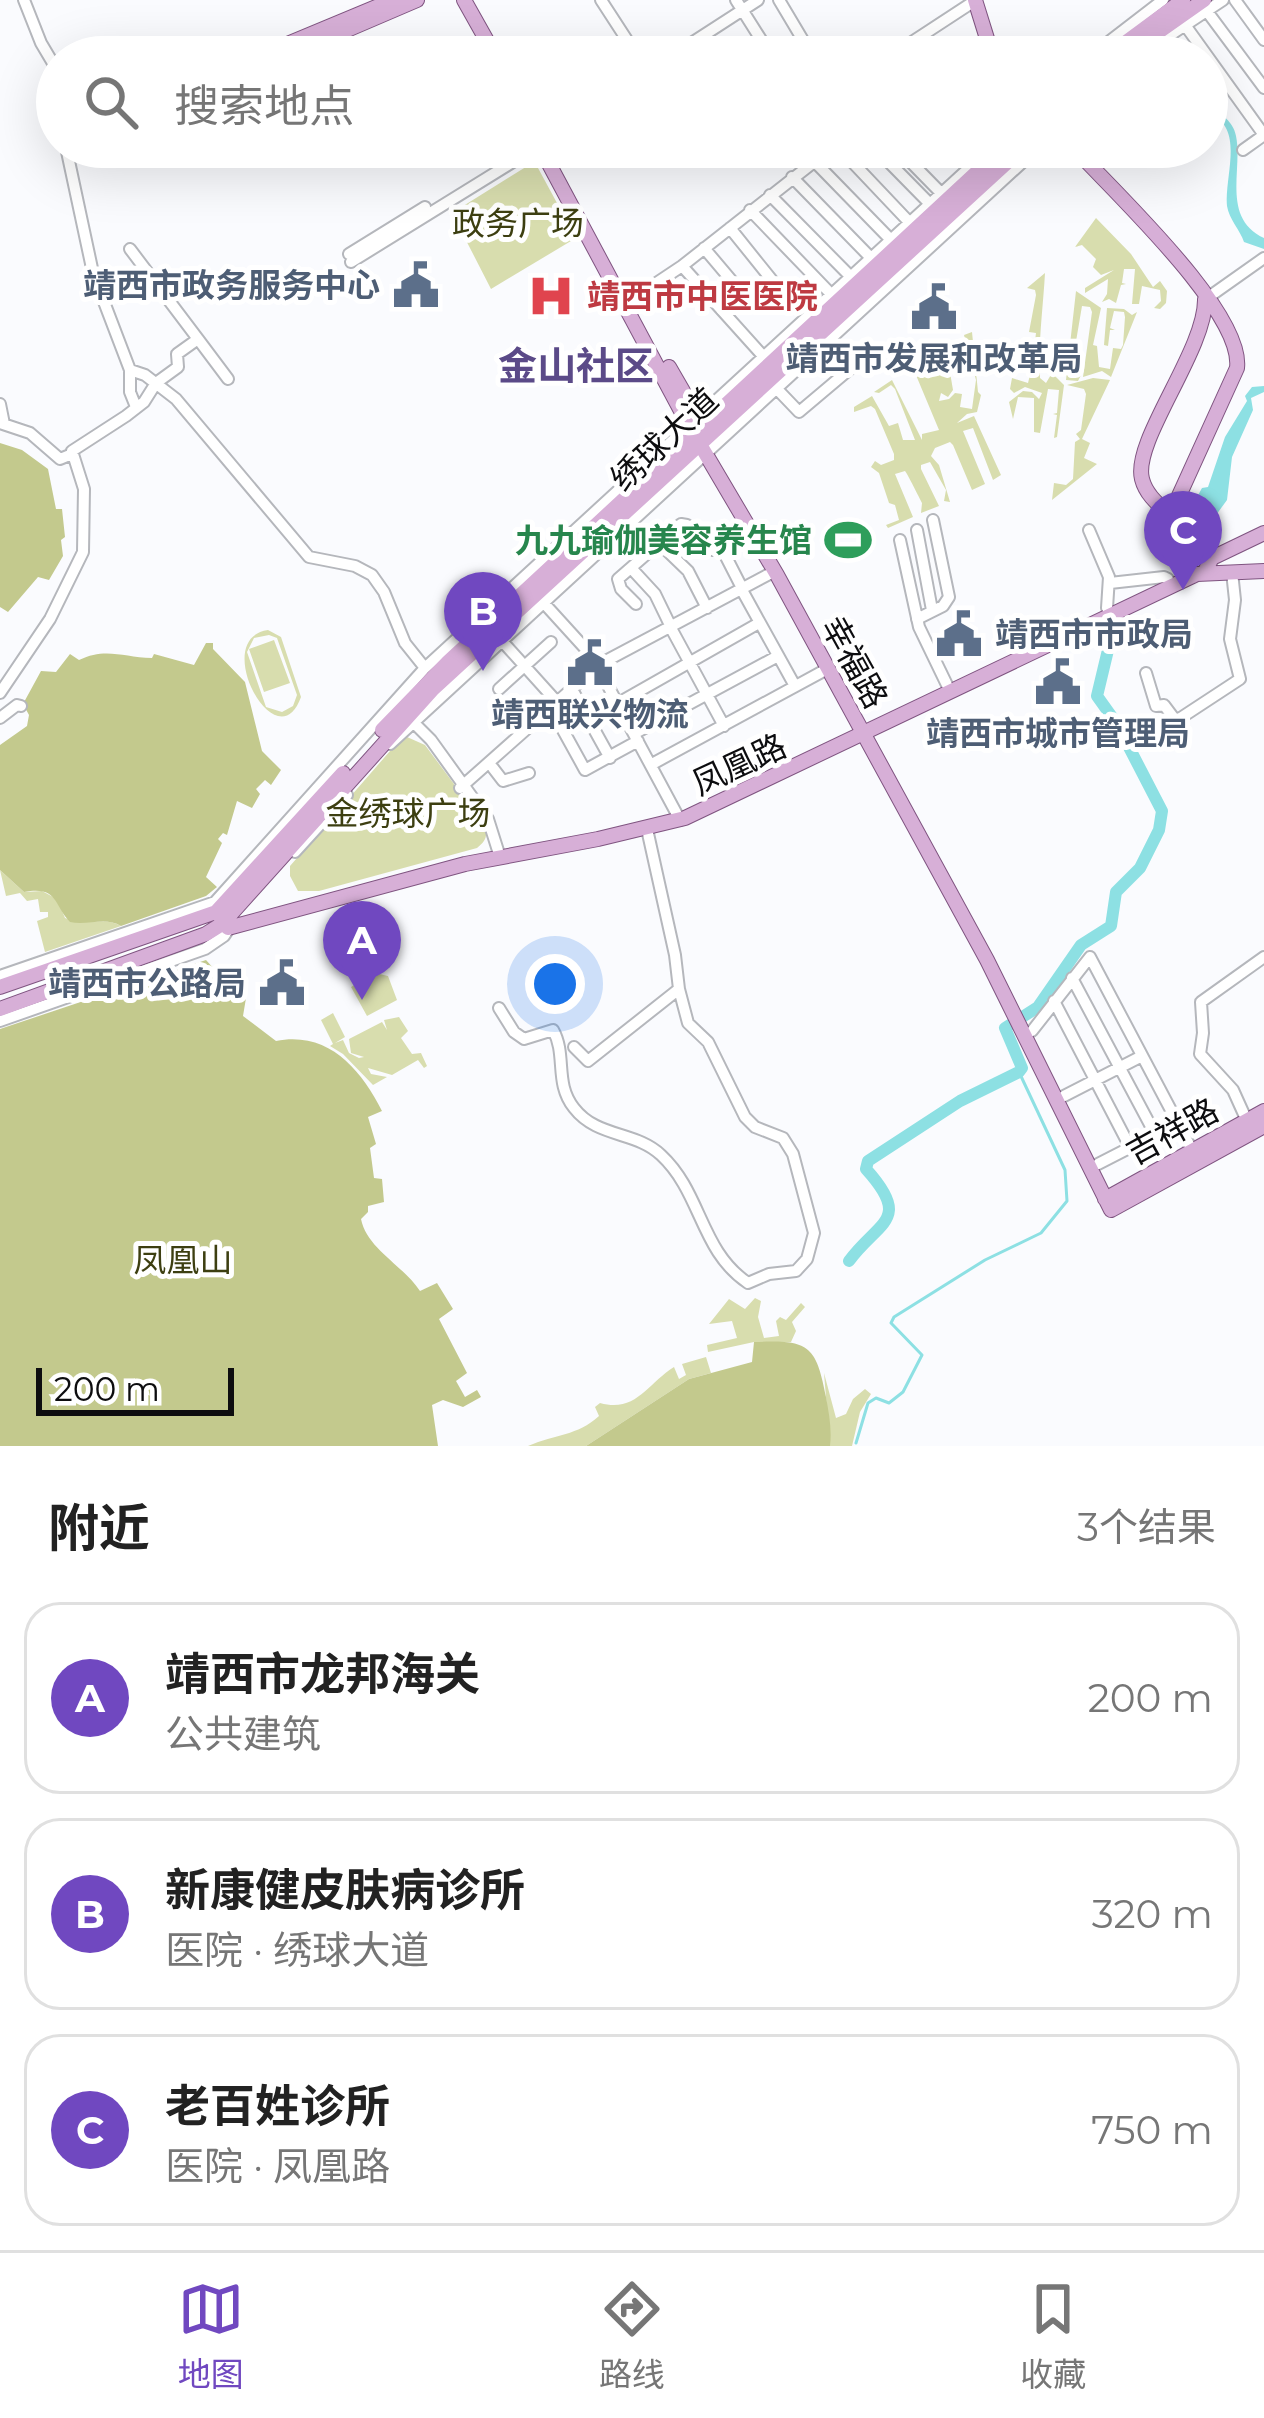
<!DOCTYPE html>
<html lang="zh">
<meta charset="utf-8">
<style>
:root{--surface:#fff;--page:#f6f6f6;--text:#222;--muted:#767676;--line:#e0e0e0;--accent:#7048c0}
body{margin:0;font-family:Montserrat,"Noto Sans SC",sans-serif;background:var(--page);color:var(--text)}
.scale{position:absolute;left:36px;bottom:30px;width:198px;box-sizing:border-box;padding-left:12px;border:6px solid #0d0d0f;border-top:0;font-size:33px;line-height:42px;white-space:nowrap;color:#0d0d0f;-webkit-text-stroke:9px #fff;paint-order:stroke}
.you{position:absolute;left:555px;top:984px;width:42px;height:42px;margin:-30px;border:9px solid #fff;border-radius:50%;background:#1a73e8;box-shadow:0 0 0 18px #1a73e833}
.badge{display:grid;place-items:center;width:78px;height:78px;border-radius:50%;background:var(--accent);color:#fff;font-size:39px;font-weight:700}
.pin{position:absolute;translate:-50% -99px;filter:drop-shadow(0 3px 6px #0008)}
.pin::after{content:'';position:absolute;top:63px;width:42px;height:36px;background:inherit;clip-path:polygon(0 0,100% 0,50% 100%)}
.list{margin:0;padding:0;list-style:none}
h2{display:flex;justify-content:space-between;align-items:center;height:156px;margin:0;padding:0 48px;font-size:51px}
h2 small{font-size:39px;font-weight:400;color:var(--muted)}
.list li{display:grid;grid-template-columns:78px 1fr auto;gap:36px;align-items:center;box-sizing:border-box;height:192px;margin:0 24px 24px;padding:0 24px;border:3px solid var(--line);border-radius:36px}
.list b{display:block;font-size:45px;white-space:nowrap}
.list p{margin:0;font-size:39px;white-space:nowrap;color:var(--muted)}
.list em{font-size:39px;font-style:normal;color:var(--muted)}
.icon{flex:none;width:66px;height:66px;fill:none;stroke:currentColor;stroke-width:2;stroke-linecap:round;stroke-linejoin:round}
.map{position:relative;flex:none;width:1264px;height:1446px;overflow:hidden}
.search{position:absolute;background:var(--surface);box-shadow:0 12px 48px #0002;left:36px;right:36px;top:36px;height:132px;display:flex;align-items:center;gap:30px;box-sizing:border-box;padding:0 42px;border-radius:66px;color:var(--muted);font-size:45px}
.sheet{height:804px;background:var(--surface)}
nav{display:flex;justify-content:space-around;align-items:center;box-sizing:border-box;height:168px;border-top:3px solid var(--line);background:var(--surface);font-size:33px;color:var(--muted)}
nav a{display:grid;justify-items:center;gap:6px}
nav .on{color:var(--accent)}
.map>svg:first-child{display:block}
.green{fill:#d8ddae;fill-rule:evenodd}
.forest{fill:#c3c98d}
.water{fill:#8de0e3}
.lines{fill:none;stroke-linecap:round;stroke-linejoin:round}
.stream{stroke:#8de0e3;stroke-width:3}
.river{stroke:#8de0e3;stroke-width:12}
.minor-casing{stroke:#b5b7bc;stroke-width:14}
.major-casing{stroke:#7f5480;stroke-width:16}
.minor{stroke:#fff;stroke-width:10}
.major{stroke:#d7afd7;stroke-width:14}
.labels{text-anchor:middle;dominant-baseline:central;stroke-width:10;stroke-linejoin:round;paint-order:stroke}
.park-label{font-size:33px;fill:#3d3f11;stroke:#fff}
.service-label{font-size:33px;font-weight:bold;fill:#4e5e75;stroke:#fff}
.health-label{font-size:33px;font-weight:bold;fill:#be3a42;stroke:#fff;text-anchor:start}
.street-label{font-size:33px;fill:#0d0d0f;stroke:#fff}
.leisure-label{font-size:33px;font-weight:bold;fill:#27864d;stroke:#fff;text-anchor:end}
.quarter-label{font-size:39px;font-weight:bold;fill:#5b4a88;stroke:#fff}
</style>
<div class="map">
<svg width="1264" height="1446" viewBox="0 0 1264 1446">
<rect width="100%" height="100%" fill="#fafbfe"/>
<path class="green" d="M529,165l9,3 38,70 -85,51 -39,-76z
M1096,218l35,36 22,33 7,-6 7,10 -1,12 -6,6 -6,-1 7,-7 -1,-11 -18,-4 -3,18h-7l3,-35h-11l-2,14 4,1 -5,1 -5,18 -7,-4 -7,3 5,-8 1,-15 -23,14v-5l29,-18 -13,5 -8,-8 3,-8 -14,-14 -7,2z
M1045,273c-2,36 -7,69 -5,105l6,5 6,-10 12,12 -7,52 -3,1 3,-23 -4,-1 4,-1 2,-23 -11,-1 -8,44 -6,-1v-34l-16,-1 -5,22 -4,-17 14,-11 9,1 7,7 3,-6 -17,-6 -11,6 -4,-4 2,-11 16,5 5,-20 -4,-5 4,-1 3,-24 -7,-1 7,-37 -1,-5 -8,-2z
M1076,291l25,17 -8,37 4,1 2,21 11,2 3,-21 8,1 2,-4 2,-28 -1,-5 -10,-1 -4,17 5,2h-5l-2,16 -4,-1 3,-37 17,1 8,6 5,-3 -26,65 -9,-6 -19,6 9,-65 -2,-5 -8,-1 -10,59 1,8 8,2 -3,6 -12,-1z
M972,332l6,60 3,3 -4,17 -10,2 -10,9 17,-7 27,59 -8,5 -20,-52 -10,3 22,53 -13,6 -19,-45 -3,-3 -15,6 -4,8 8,9 11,37 -6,-1 2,-11 -16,-28 -9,3v4l18,37 -18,7 1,-10c-2,-4 -15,-30 -17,-32l-10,3 18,43 -25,11 -2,-3 13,-5 -4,-15 -6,-2 -10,-30 -8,-6 4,-6 6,4 13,-5v-6l-19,-45 -4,-3 -17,6v-5l18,-11 17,30 9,-3 5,17h12l-20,-51 -4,-4 -12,8 -5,-1 18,-12 30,60v-6l17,-4 -26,-62 24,-25h8l8,47 -5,7 -7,-4 -2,8 10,-2 6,-6 7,1 -2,13 12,2 4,-29 -12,-45z
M1093,378l17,2 -28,59 8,4 -6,15 13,6 -45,36 2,-17 12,2 7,-6 2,-37 5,-3 -4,-5 5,-4 5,-36 -2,-5 -17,-4z
M268,630l13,7 20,60c-24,67 -92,-59 -33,-67zM269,635l8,3 20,57 -4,11 -11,6 -16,-5 -19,-55 7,-14z
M274,640l16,43 -26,9 -15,-43z
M407,737l18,8 58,78c6,12 3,18 -6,25l-158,43h-21l-8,-15v-10l107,-123z
M0,870l24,22 18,-1 15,8 8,19c23,9 39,-2 56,8l-76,26 -8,-31 11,-4v-5h-8l-2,-13 -11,2 -7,-8 -14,3z
M375,973l13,3 9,24 -30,16 -16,-29z
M333,1013l12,24 -10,6 8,-3 6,13 10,5 5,-1 -13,-4 -2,-14 33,-17 5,8 -3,-10 15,-3 9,14 -7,7 11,16 9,-1 6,13 -3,2 -6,-8 -26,15 -24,-7 3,6 16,3 -14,8 -30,-31 -13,-8 3,-2 -12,-24z
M755,1298l6,3 -3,16 6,21 15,-2 -3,-15 4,-4 6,3 15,-17 4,4 -13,15 4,9 -5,11h-37l-46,10 -1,-7 30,-7 -5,-17 -23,3 20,-25 16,10z
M706,1357l5,16 -22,6 -103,67h-58c28,-12 49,-10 71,-30l-4,-9 5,-4c36,10 47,-19 74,-36l5,12 7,-4 -4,-11z
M824,1373l12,45 10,-4 7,-15 12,-10 6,5 -11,18 -8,34h-22z"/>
<path class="forest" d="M0,443l22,7 26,19 8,40h6l3,28 -4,3 2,16 -14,24 -11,-3 -30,35 -8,-5z
M206,643h7v6l32,33 17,69 19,19 -10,15 -6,-5 -9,9 4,5 -8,14 -15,-7 -10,34 -4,-2 -5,6 4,4 -16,34 11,10 -11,9 -85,30c-16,-10 -33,0 -51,-4 -17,-17 -11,-36 -46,-30l-24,-22v-125l27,-19 2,-11 -6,-11 18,-33 15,1 14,-18 9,6c26,-13 44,-3 73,-2l2,-4 40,11z
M206,960l18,20 23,12 -4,24 33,25c52,-10 84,27 106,70l-14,6 8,27 -6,4 4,30 8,1 2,23 -16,4v6l-7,7c6,30 42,46 59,72l17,-8 16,26 -14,10 28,54 -11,8 9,16 12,-7 4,7 -18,10 -20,-7 -11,5 6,41h-438v-417z
M754,1342c54,-2 62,2 72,55 3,17 6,32 4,49h-244l103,-67 63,-17z"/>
<path class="water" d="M1207,101c10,12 26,18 29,35 7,33 -15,82 28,102v11l-20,-7c-4,-12 -15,-23 -17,-36 -3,-29 18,-77 -16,-91z
M1264,386v6l-13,6 2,12 -21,47 -5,43 -19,26 -19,16 -2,-17 9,-26 6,-11 6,-1 17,-50 22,-36 -2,-5 7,-9z"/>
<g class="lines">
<path class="stream" d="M856,1443l12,-40 8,-5 13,5 14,-11 19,-37 -31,-32 3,-6 91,-57 56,-27 26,-32 -2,-31 -46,-98"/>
<path class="river" d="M849,1261c29,-40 64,-40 17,-92l2,-8 92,-60 59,-29 3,-4 -17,-40 33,-21 43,-62 30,-19 5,-34 24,-24 19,-38 3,-19 -45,-87 -20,-28 11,-46 -2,-19 3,-20"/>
<defs>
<path id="minor" d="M24,0l17,43 16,27
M601,0l37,57
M736,0l36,57
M779,0l34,57
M1235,0l29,40
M1206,10l58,78
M1185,25l79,110 -21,15
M670,57l88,-57
M889,57l81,-53
M966,57l18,-10
M1089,57l74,-57
M1137,57l86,-57
M66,147l27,126 37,97 15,5 31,24 133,158 46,9 17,9 12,17 21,51 20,25
M838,147l72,76
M874,147l56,57
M896,147l45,46
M814,161l77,79
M792,177l79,81
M770,195l81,82
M750,210l81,84
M730,228l45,56
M704,248l33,39
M349,254l76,-47
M351,262l186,-115
M682,266l81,90
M1213,294l51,-36
M631,300l51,-34 151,-119
M198,339l30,40
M130,370v22l6,15
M776,388l23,24 51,-43
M0,404l4,20
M0,423l30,10 30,26 12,-5
M917,530l15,80
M1089,530l20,47 -2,31
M900,540l19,87 29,60
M660,544l28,27 19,37
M721,547l21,41
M631,568l24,26 16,33
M1110,583l54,-6 4,2
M743,592l52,94
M542,601l50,55 88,164
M636,604l-15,-15 -3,-10 63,-55 6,1 25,25 40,-18
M917,619l26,-13 6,-9 -16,-77
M672,630l52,96
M502,641l55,61
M1146,673l10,33 8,-1 12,16 64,-42 -10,-40 5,-39 -3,-28
M499,689l52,-47
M0,693l50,-74 33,-67 1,-63 -12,-38 54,-35 18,-14 12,-19 22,-16 -1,-13 21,-15 -68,-90
M574,693l36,65
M620,702l139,-79
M553,712l32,58 53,-29
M0,718l17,-13 4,1
M414,723l17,17 57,79 12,38
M637,732l141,-76
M390,744l649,-597
M654,763l175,-95
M493,768l10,13 26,-8
M460,788l140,-124 175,-93
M295,852l52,-57
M0,976l215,-74 210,-234 567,-521
M1072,978l83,156
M1054,1001l76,146
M499,1008l15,24 10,7 29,-9c14,25 1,53 21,78 23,30 62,23 87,47 41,38 39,96 87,128l21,-9 27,-3 11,-12 7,-26 -21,-79 -10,-16 -28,-11 -10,-10 -37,-75 -20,-19 -9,-34
M0,1021l205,-72 19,-13 8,-12
M1032,1031l58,-74 102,193
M574,1047l14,14 91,-72 -4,-34 -28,-126
M1064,1096l78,-40
M1247,1121l-14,-31 -33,-36 3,-21 -2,-31 63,-45
M1098,1164l80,-41"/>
<path id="major" d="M464,0l32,57
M975,0l14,45 9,12
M256,57l137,-57
M284,57l133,-57
M1106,57l77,-57
M1123,57l81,-57
M540,147l148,277 89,151 210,385 124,250 153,-84
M1073,147c39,43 171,165 164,221l-69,152 4,16 21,40
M669,367l37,64
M1171,516c-12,-11 -25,-21 -29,-37 -10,-38 64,-129 63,-180
M1204,573l8,-15 52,-25
M382,730l66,-68 556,-515
M221,922l7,6 237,-64 133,-25 87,-21 512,-244 67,-3
M0,987l216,-75 127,-139
M0,1009l206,-75 16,-10 211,-235 591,-542
M1105,1199l159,-88"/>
</defs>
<use href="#minor" class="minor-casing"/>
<use href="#major" class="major-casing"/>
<use href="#minor" class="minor"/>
<use href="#major" class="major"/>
</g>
<defs>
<symbol id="civic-bare" viewBox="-9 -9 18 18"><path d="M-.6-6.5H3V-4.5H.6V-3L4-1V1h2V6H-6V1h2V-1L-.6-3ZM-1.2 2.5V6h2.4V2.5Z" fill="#5c6f8a" stroke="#fff" stroke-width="2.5" paint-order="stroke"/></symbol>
<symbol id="hospital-bare" viewBox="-9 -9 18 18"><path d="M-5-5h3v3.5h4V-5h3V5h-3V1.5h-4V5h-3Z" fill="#e0444e" stroke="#fff" stroke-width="2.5" paint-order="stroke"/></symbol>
<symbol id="stadium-bare" viewBox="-9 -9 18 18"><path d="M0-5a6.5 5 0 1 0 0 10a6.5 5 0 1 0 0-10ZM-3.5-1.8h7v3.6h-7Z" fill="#2e9e5b" stroke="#fff" stroke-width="2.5" paint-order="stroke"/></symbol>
</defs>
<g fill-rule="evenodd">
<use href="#civic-bare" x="383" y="252" width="66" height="66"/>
<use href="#hospital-bare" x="518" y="263" width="66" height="66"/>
<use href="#civic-bare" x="901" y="274" width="66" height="66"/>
<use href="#stadium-bare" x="815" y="507" width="66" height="66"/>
<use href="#civic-bare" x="926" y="601" width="66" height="66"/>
<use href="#civic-bare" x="557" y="630" width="66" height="66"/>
<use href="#civic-bare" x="1025" y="649" width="66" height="66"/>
<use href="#civic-bare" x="249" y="950" width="66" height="66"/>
</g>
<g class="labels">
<g class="park-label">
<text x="518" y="223">政务广场</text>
<text x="408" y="813">金绣球广场</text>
<text x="183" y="1260">凤凰山</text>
</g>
<g class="service-label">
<text x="380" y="285" text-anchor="end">靖西市政务服务中心</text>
<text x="934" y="358">靖西市发展和改革局</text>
<text x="995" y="634" text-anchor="start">靖西市市政局</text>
<text x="590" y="714">靖西联兴物流</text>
<text x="1058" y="733">靖西市城市管理局</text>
<text x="246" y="983" text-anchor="end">靖西市公路局</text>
</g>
<g class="health-label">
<text x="587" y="296">靖西市中医医院</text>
</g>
<g class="street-label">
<text transform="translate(664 439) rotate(-43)">绣球大道</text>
<text transform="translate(855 662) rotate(61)">幸福路</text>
<text transform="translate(739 764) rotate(-25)">凤凰路</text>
<text transform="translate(1172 1131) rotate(-29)">吉祥路</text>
</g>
<g class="leisure-label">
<text x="812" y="540">九九瑜伽美容养生馆</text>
</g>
<g class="quarter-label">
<text x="576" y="366">金山社区</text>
</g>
</g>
</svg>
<div class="scale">200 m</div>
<div class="you"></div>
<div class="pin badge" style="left:362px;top:1000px">A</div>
<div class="pin badge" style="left:483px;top:671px">B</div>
<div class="pin badge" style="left:1183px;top:590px">C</div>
<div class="search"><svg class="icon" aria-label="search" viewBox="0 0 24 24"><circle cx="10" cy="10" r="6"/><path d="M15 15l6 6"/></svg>搜索地点</div>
</div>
<section class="sheet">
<h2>附近<small>3个结果</small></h2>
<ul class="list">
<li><span class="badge">A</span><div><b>靖西市龙邦海关</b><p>公共建筑</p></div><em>200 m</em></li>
<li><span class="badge">B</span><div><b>新康健皮肤病诊所</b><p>医院 · 绣球大道</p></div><em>320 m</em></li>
<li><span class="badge">C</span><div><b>老百姓诊所</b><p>医院 · 凤凰路</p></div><em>750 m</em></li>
</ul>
</section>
<nav>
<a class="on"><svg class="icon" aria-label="map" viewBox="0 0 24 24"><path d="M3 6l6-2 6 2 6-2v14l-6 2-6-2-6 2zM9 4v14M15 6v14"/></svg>地图</a>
<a><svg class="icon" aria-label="directions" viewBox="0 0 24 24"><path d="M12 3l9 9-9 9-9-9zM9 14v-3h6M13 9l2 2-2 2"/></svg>路线</a>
<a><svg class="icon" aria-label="saved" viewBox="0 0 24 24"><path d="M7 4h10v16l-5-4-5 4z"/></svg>收藏</a>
</nav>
